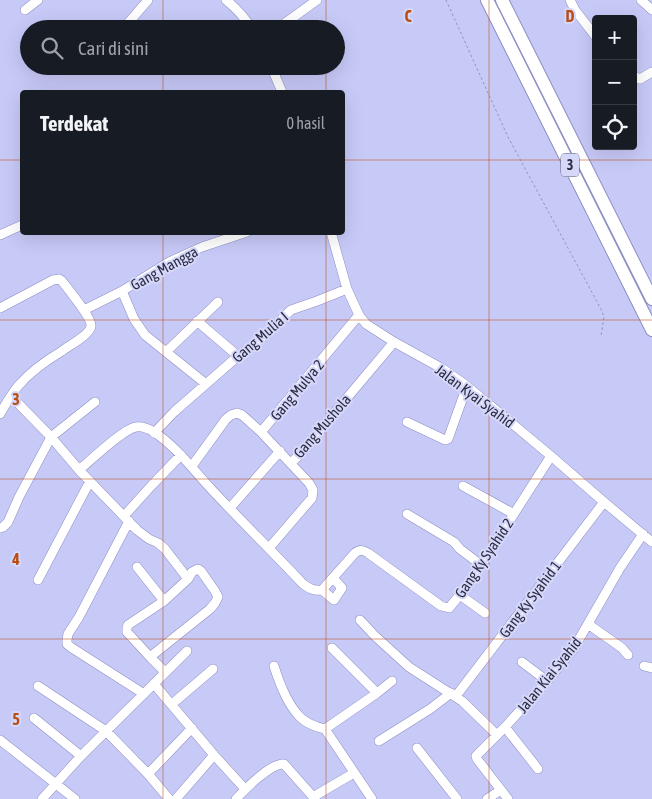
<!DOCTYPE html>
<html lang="id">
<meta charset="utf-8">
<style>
:root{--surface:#171b24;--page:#20242c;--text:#f1f3f6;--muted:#9ea1a6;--line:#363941}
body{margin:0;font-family:"Asap Condensed",sans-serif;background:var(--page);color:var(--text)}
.controls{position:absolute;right:15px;top:15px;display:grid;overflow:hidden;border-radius:5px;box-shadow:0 5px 20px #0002}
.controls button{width:45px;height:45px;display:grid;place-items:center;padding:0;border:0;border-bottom:1px solid var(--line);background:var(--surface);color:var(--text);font:25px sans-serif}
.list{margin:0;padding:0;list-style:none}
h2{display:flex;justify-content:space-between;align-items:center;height:65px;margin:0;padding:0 20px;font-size:21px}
h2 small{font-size:16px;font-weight:400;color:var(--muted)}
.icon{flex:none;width:28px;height:28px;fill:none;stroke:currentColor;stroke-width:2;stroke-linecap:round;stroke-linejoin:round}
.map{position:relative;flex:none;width:652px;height:799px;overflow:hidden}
.search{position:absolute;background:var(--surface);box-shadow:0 5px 20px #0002;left:20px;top:20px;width:325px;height:55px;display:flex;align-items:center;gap:12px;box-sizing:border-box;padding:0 18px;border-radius:28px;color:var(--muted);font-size:19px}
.panel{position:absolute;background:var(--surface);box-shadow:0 5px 20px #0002;left:20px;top:90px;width:325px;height:145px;border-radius:5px}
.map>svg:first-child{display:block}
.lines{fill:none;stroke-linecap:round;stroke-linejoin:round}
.minor-casing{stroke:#8d8ec4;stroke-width:10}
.highway-casing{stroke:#8d8ec4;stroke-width:14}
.path{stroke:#9394bb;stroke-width:1;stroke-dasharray:2.5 2.5;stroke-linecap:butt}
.minor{stroke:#fff;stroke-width:9}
.highway{stroke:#fff;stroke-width:12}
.grid{fill:none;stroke:#b94e19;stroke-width:1;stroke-opacity:0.55}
.labels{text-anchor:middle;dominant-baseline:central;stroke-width:4;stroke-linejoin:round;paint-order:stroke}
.shield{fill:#d6d8fa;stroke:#5e5f78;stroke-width:1}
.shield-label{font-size:14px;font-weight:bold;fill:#2b2b41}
.street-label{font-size:15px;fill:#2b2b41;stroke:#d6d8fa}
.grid-label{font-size:16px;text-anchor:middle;font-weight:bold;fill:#b94e19;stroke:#d6d8fa;stroke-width:4;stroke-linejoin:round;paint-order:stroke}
</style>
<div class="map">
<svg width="652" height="799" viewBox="0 0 652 799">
<rect width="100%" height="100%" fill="#c7c9f7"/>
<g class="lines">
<defs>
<path id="minor" d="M226,0c10,8 19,18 26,29
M570,0l5,10 21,27
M641,0l11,10
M25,10l13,-10
M123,29l25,-29
M277,29l40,-29
M271,66l11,26
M633,76l7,3 12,-7
M331,232l16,57 12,26 7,9 28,18 49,27 24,17 84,70 53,46 48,40
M0,235l22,-10
M122,291l12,28 11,16 61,49
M0,308l53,-28 6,-1 3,2c6,8 30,37 29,45 -1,9 -23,20 -29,25 -15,9 -31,20 -43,34 -8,9 -13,19 -19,29
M84,310l38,-19 47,-29 33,-15 45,-15
M197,321l41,35
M166,352l52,-50
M11,396l40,41 28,33 58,60 12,9 9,4 7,6 23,30
M407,422l38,18 3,-1 19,-53
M261,432l98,-117
M154,433l20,-21 64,-56 14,-10 16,-14 23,-22 26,-9 30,-12
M291,463l14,-14 31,-38 58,-69
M192,466l34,-47 5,-4 6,-2 5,2 19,17 48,51 4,7 -1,8 -43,50
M79,470c12,-10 44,-41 57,-43 6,-1 13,2 18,5 24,16 40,39 59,59 30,32 61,62 90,93 7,5 11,7 19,6l33,-37c5,-4 8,-3 13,0l73,53 8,2 20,-24 82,-128
M463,486l51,28
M230,508l50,-57
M407,514l47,28 6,7 21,16
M124,516l28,-31 29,-30
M129,521l-50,96 -11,17 -1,6v4l5,4 72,46
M0,528l3,-1 5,-5 11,-25 32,-60 44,-35
M137,567l27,34
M38,580l52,-99
M322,590l12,10 8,-12 -9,-10
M460,595l25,18
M360,620l15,16 34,31 53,34 35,34
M588,624l34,24 6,7
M332,648l45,45
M150,657l-23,-25v-4l1,-3 36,-24 24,-22 4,-7 6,-3 3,2 14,20 3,6 -3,6 -5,6 -60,48 15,15
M522,662l25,19
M274,666c5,16 14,39 26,51 7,7 16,10 25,12l47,70
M644,666l8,2
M154,684l60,71 31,34
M38,686l68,45 42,43 21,25
M456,696l148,-194
M172,704l41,-35
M34,718l47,38
M505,727l33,42
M325,729l52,-36 15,-12
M0,740l75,59
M379,741l51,-32 21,-16
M417,748l40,51
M148,774l44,-46
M314,798l4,-4 36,-21
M42,799l39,-43 106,-105
M176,799l38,-44
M236,799c9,-10 35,-36 48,-35l31,35
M487,799l14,-9
M508,799l-31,-40 -1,-3 29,-29 42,-46 27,-33 46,-80 23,-34"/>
<path id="highway" d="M487,0l165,330
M502,0l150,299"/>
</defs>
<use href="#minor" class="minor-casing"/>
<use href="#highway" class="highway-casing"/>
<path class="path" d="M446,0l62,137 94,174 2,6 -3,19"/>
<use href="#minor" class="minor"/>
<use href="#highway" class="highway"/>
</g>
<path class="grid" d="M163,0v29M326,0v29M489,0v799M163,66v26M326,66v26M0,160h22M342,160h310M163,232v567M326,232v567M0,320h652M0,479h652M0,639h652"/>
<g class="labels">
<rect class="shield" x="561" y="153.5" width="18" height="23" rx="4"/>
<g class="shield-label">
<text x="570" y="165">3</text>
</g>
<g class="street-label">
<text transform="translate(164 268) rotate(-29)">Gang Mangga</text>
<text transform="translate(260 337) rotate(-41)">Gang Mulia I</text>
<text transform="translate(297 390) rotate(-50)">Gang Mulya 2</text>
<text transform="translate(475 396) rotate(37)">Jalan Kyai Syahid</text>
<text transform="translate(322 426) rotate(-49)">Gang Mushola</text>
<text transform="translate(484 558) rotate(-56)">Gang Ky Syahid 2</text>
<text transform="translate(530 599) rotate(-53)">Gang Ky Syahid 1</text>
<text transform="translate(549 675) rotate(-51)">Jalan Kiai Syahid</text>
</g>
</g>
<g class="grid-label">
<text x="408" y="22">C</text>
<text x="570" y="22">D</text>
<text x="16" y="405">3</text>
<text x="16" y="565">4</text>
<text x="16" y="725">5</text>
</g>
</svg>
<div class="controls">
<button>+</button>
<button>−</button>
<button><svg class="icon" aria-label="locate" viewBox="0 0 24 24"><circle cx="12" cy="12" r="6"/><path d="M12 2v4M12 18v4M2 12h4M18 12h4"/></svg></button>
</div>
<div class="search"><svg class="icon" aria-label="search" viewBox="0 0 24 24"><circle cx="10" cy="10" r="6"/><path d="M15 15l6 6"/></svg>Cari di sini</div>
<section class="panel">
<h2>Terdekat<small>0 hasil</small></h2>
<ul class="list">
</ul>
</section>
</div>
